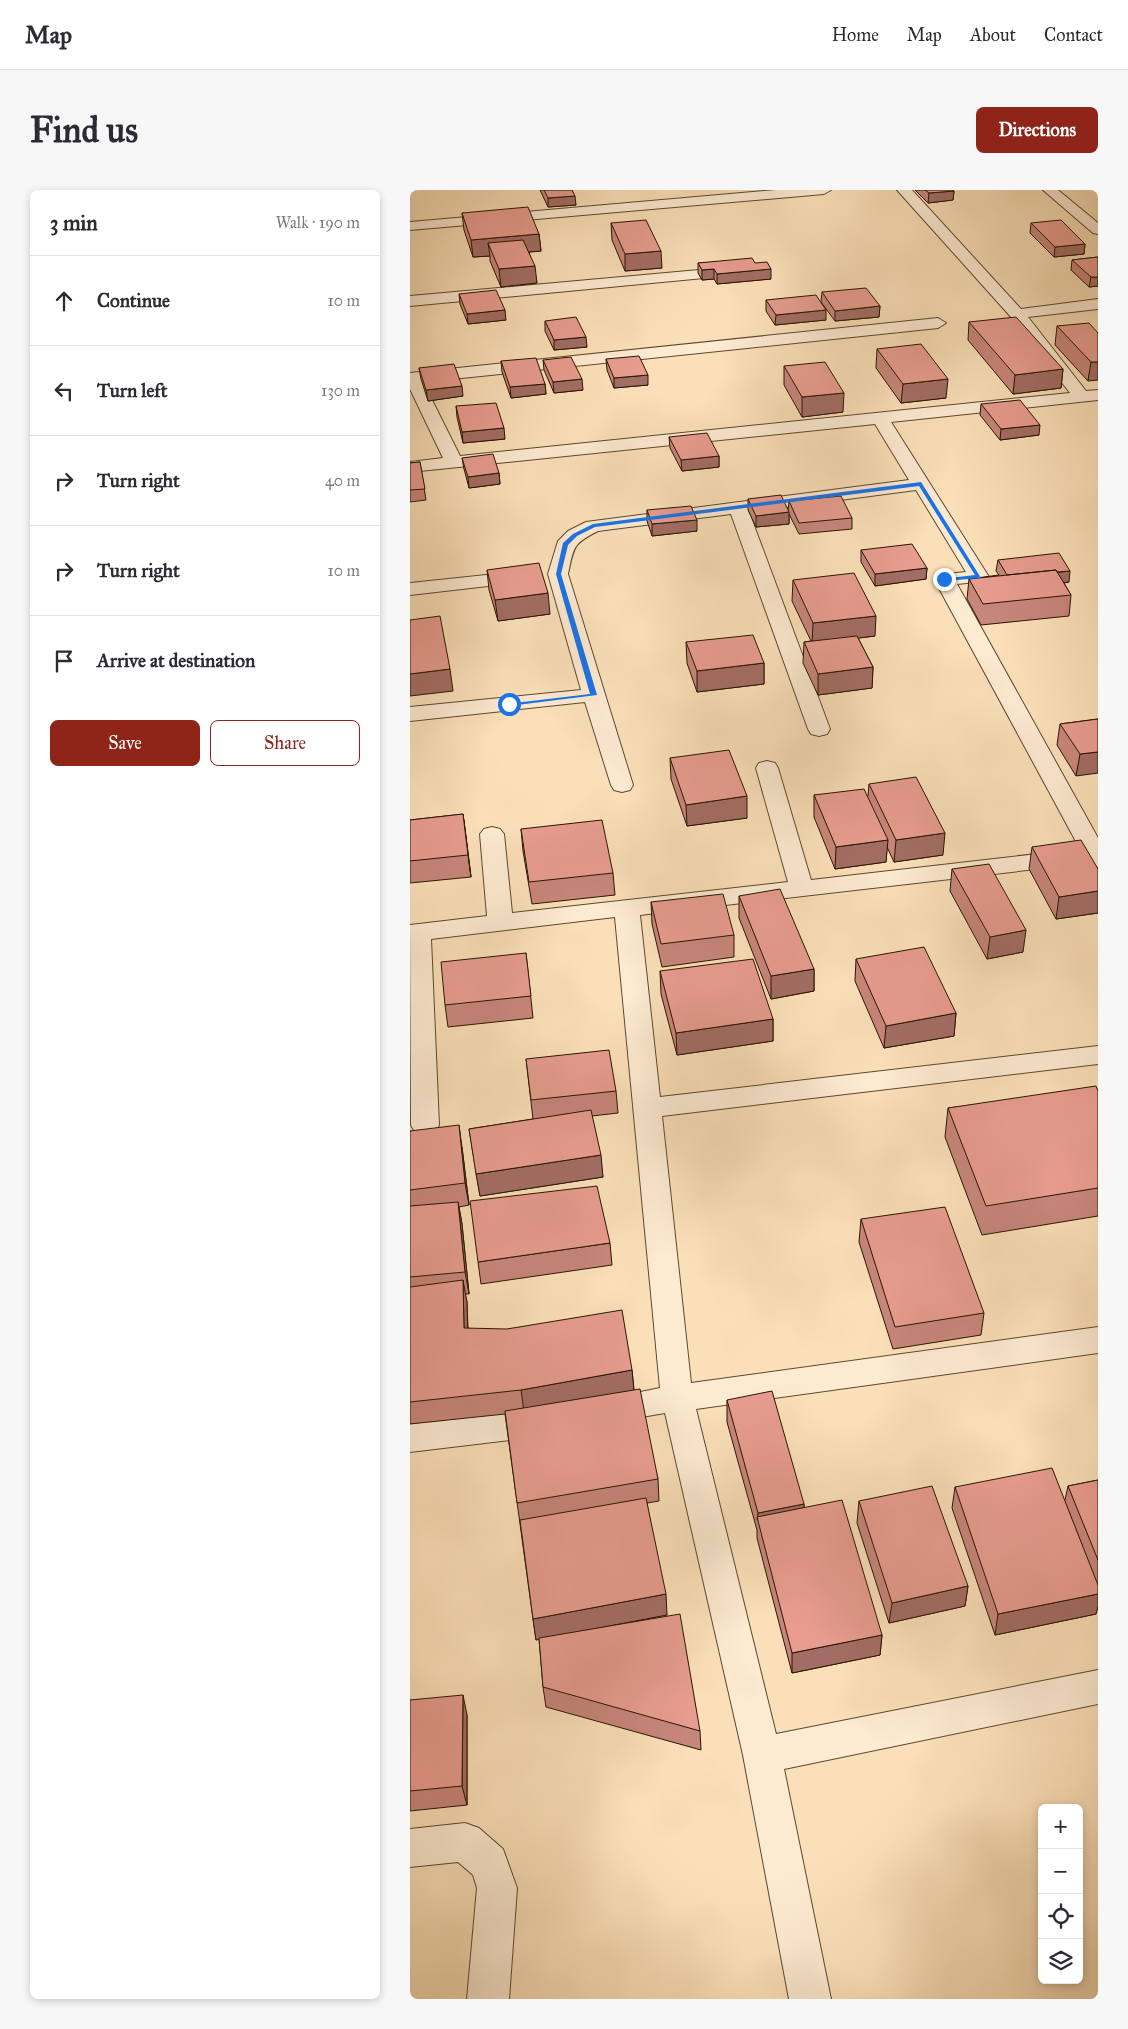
<!DOCTYPE html>
<meta charset="utf-8">
<style>
:root{--surface:#fff;--page:#f7f7f7;--text:#2b2b33;--muted:#7c7c81;--line:#e1e1e2;--accent:#8f2418}
body{margin:0;font-family:"IM FELL Great Primer",serif;background:var(--page);color:var(--text)}
.controls{position:absolute;right:15px;bottom:15px;display:grid;overflow:hidden;border-radius:8px;box-shadow:0 2px 8px #0003}
.controls button{width:45px;height:45px;display:grid;place-items:center;padding:0;border:0;border-bottom:1px solid var(--line);background:var(--surface);color:var(--text);font:25px sans-serif}
.stop{position:absolute;width:15px;height:15px;margin:-11px;border:4px solid #1a73e8;border-radius:50%;background:#fff}
.stop.end{background:#1a73e8;border-color:#fff;box-shadow:0 1px 5px #0008}
.list{margin:0;padding:0;list-style:none}
h2{display:flex;justify-content:space-between;align-items:center;height:65px;margin:0;padding:0 20px;font-size:21px}
h2 small{font-size:16px;font-weight:400;color:var(--muted)}
.list li{display:grid;grid-template-columns:32px 1fr auto;gap:15px;align-items:center;box-sizing:border-box;height:90px;padding:0 20px;border-top:1px solid var(--line)}
.list b{display:block;font-size:19px;white-space:nowrap}
.list em{font-size:16px;font-style:normal;color:var(--muted)}
.actions{display:flex;gap:10px;padding:15px 20px}
.actions a{flex:1;padding:11px 0;border:1px solid var(--accent);border-radius:8px;text-align:center;font-size:18px;color:var(--accent)}
.actions .main{background:var(--accent);color:#fff}
.icon{flex:none;width:28px;height:28px;fill:none;stroke:currentColor;stroke-width:2;stroke-linecap:round;stroke-linejoin:round}
.map{position:relative;flex:none;width:688px;height:1809px;overflow:hidden;border-radius:8px}
header{display:flex;align-items:center;gap:30px;box-sizing:border-box;height:70px;padding:0 25px;background:var(--surface);border-bottom:1px solid var(--line)}
header strong{font-size:24px}
nav{display:flex;gap:28px;margin-inline-start:auto;font-size:18px}
.intro{display:flex;align-items:center;justify-content:space-between;box-sizing:border-box;height:120px;padding:0 30px}
h1{margin:0;font-size:35px}
.button{padding:12px 22px;border-radius:8px;background:var(--accent);color:#fff;font-size:18px;font-weight:700}
main{display:flex;gap:30px;padding:0 30px}
aside{flex:1;background:var(--surface);border-radius:8px;box-shadow:0 2px 8px #0003}
.map>svg:first-child{display:block}
.lines{fill:none;stroke-linecap:round;stroke-linejoin:round}
.street-casing{stroke:#5d482e;stroke-width:2}
.street{fill:#fcead1;fill-rule:evenodd}
.wall{fill:#c7867b;stroke:#291500}
.shaded-wall{fill:#a26d64;stroke:#291500}
.building{fill:#e79c8f;stroke:#291500}
.route{fill:#1a73e8}
</style>
<header>
<strong>Map</strong>
<nav><a>Home</a><a>Map</a><a>About</a><a>Contact</a></nav>
</header>
<div class="intro"><h1>Find us</h1><a class="button">Directions</a></div>
<main>
<aside>
<h2>3 min<small>Walk · 190 m</small></h2>
<ul class="list">
<li><svg class="icon" aria-label="ahead" viewBox="0 0 24 24"><path d="M12 20V5M6 11l6-6 6 6"/></svg><div><b>Continue</b></div><em>10 m</em></li>
<li><svg class="icon" aria-label="left" viewBox="0 0 24 24"><path d="M17 20v-9H6M10 6l-5 5 5 5"/></svg><div><b>Turn left</b></div><em>130 m</em></li>
<li><svg class="icon" aria-label="right" viewBox="0 0 24 24"><path d="M7 20v-9h11M14 6l5 5-5 5"/></svg><div><b>Turn right</b></div><em>40 m</em></li>
<li><svg class="icon" aria-label="right" viewBox="0 0 24 24"><path d="M7 20v-9h11M14 6l5 5-5 5"/></svg><div><b>Turn right</b></div><em>10 m</em></li>
<li><svg class="icon" aria-label="arrive" viewBox="0 0 24 24"><path d="M6 21V4h12l-3 4 3 4H6"/></svg><div><b>Arrive at destination</b></div></li>
</ul>
<div class="actions"><a class="main">Save</a><a>Share</a></div>
</aside>
<div class="map">
<svg width="688" height="1809" viewBox="0 0 688 1809">
<rect width="100%" height="100%" fill="#fadfb8"/>
<filter id="stains"><feTurbulence type="fractalNoise" baseFrequency=".004" numOctaves="4"/><feColorMatrix values="0 0 0 0 .2 0 0 0 0 .09 0 0 0 0 .02 0 0 0 .5 -.17"/></filter>
<radialGradient id="worn" r=".72"><stop offset=".6" stop-color="#630" stop-opacity="0"/><stop offset="1" stop-color="#630" stop-opacity=".3"/></radialGradient>
<g class="lines">
<defs>
<path id="street" d="M366,0h55l-7,4 -414,36v-8z
M487,0h15l109,119 77,-10v10l-70,8 58,74 12,-1v10l-207,22 98,155 -3,4 -29,3 141,254v29l-10,-4 -448,52 20,182 438,-51v18l-436,52 29,267 407,-56v26l-402,56 80,325 322,-64v34l-314,65 47,230h-42l-46,-244 -78,-342 -58,10 -11,-4 -5,-9 5,-9 64,-13 -45,-471 -184,22 8,186 -4,7 -10,3 -10,-3 -4,-7 -1,-200 77,-9 -7,-82 4,-5 8,-2 8,2 4,5 8,79 276,-31 -32,-114 3,-5 8,-2 8,2 3,5 33,112 269,-31 -146,-270 3,-4 29,-3 -50,-82 -167,22 81,217 -3,5 -8,2 -8,-2 -3,-5 -77,-215 -133,17c-26,13 -24,16 -30,43l65,211 -3,5 -8,2 -8,-2 -3,-5 -26,-83 -175,19v-14l171,-17 -33,-116 10,-33 10,-10 18,-9 323,-42 -34,-56 -465,48v-10l33,-4 -33,-69v-16l528,-55 8,5 -8,5 -515,54 37,74 610,-63 -59,-76z
M633,0h15l40,33v11l-5,-1z
M289,80l5,2 3,3 -3,3 -294,28v-10z
M115,381l7,2 3,4 -3,4 -122,14v-12z
M133,1218l11,4 5,10 -5,10 -11,4 -133,16v-28z
M55,1633l14,5 24,21 14,39 -8,111h-42l10,-111 -4,-13 -15,-13 -48,5v-38z"/>
</defs>
<use href="#street" class="street-casing"/>
<use href="#street" class="street"/>
</g>
<path class="wall" d="M130,0h32l4,15 -28,2z
M505,0h38l1,1 -1,9 -25,3z
M52,23l77,21 2,17 -12,1 8,31 -36,4 -11,-26v-5l-17,1 -9,-27z
M201,33l51,45 -37,3 -13,-31z
M621,33l54,21 -1,10 -30,3 -24,-24z
M688,67v29l-9,1 -18,-17 1,-10z
M288,73h57l16,16 -54,5 -3,-5 -12,1 -4,-7z
M412,102l58,14 -1,11 -44,4 -14,-19z
M49,104l47,26 -38,4 -8,-20z
M356,110l60,20 -51,5 -9,-14z
M135,131l42,26 -33,3 -9,-19z
M559,132l94,47 -2,19 -48,6 -45,-54z
M647,136l41,7 -10,48 -33,-36z
M467,159l69,49 -45,5 -25,-35z
M196,169l42,26 -34,3 -7,-18z
M133,170l40,30 -29,3 -10,-23z
M91,171l44,23 1,10 -35,4 -9,-26z
M374,176l59,46 -41,5 -18,-32z
M9,178l44,28 -35,5 -7,-22z
M571,214l58,31 -39,5 -20,-25z
M46,216l49,33 -42,4 -6,-26z
M259,247l50,19v11l-37,4 -12,-23z
M52,268l37,15 1,11 -31,4 -5,-19z
M10,272l6,38 -16,2v-39z
M338,309l40,12 1,-10 63,17v11l-53,5 -10,-20v10l-33,3 -8,-17z
M237,320l50,21 -45,5 -5,-15z
M451,360l66,18 -1,11 -51,7 -14,-24z
M588,370l71,22 -5,1 7,12 -2,21 -88,9 -14,-26 2,-20 30,-4 -3,-4z
M77,380l63,44 -52,7 -9,-31z
M383,390l82,56 -17,2 15,29 -1,21 -54,7 -15,-32 1,-21 7,-1 -19,-40z
M276,452l78,21v21l-67,8 -10,-29z
M688,529l-22,57 -19,-31 3,-21z
M260,568l77,60 -60,8 -16,-47z
M459,594l74,71 -49,7 -7,-15 -1,15 -51,7 -21,-52v-22l54,1z
M53,624l8,63 -61,6v-63z
M111,639l92,44 2,22 -83,9 -9,-53z
M622,657l66,22v44l-42,6 -27,-50z
M542,679l71,83 -36,7 -37,-68z
M329,706l75,73v22l-43,8 -32,-81z
M241,712l83,33v22l-72,10 -10,-43z
M116,763l7,65 -85,9 -3,-22z
M446,769l100,54 -2,23 -70,12 -29,-67z
M250,781l113,48v22l-96,14 -16,-61z
M116,869l90,32 2,22 -26,3 11,61 -123,19 -11,-67 64,-10z
M688,901v125l-116,19 -37,-98 3,-29z
M0,941l52,16 7,58 -10,2 3,17 7,70h-4l2,8 1,26 164,42 2,20 24,89 1,22 -12,2 20,112 -75,14 108,102 1,19 -155,-43 -3,-20 -4,-48 -3,1 -3,-21 -28,-205 -95,10z
M451,1029l123,94 -3,22 -88,14 -34,-107z
M200,1053l2,22 -131,19 -3,-22z
M317,1210l77,104v3l78,128 -2,20 -88,18 -35,-135v-8l-30,-108z
M688,1290v126l-2,8 -101,21 -43,-127 3,-21 110,13 3,-14z
M449,1311l109,85 -3,20 -76,17 -32,-100z
M0,1510l57,15v90l-57,6z"/>
<path class="shaded-wall" d="M544,1l-1,9 -25,3 1,-10z
M165,6l1,9 -28,2v-9z
M129,44l2,17 -47,4 -6,-12 2,13 -17,1 -2,-17z
M675,54l-1,10 -30,3 1,-10z
M251,61l1,17 -37,3v-17z
M125,76l2,17 -36,4 -2,-18z
M304,79v10l-12,1v-10z
M361,79v10l-54,5v-10z
M681,87h7v9l-9,1z
M470,116l-1,11 -44,4v-10z
M95,120l1,10 -38,4 -1,-10z
M416,120v10l-51,5 1,-10z
M176,147l1,10 -33,3v-10z
M681,172h7v18l-10,1z
M653,179l-2,19 -48,6 2,-19z
M238,185v10l-34,3v-10z
M172,189l1,11 -29,3 -1,-11z
M538,189l-2,19 -45,5 2,-19z
M135,194l1,10 -35,4 -1,-11z
M52,196l1,10 -35,5 -2,-11z
M434,203l-1,19 -41,5v-20z
M630,235l-1,10 -39,5 1,-11z
M94,238l1,11 -42,4 -1,-11z
M309,266v11l-37,4 -1,-11z
M89,283l1,11 -31,4 -1,-11z
M379,322v12l-33,3v-11z
M287,330v11l-45,5v-12z
M517,378l-1,11 -51,7v-12z
M660,381l-1,11 -61,7 1,-11z
M138,403l2,21 -52,7 -3,-21z
M466,426l-1,20 -63,8 1,-21z
M354,473v21l-67,8v-21z
M463,477l-1,21 -54,7v-21z
M40,479l3,22 -43,5v-22z
M688,562v21l-22,3 4,-22z
M337,606v22l-60,8 -1,-21z
M53,624l3,22 5,41 -3,-22z
M535,643l-2,22 -49,7 2,-22z
M478,650l-2,22 -51,7 1,-22z
M688,701v22l-42,6 3,-22z
M616,740l-3,22 -36,7 3,-22z
M404,779v22l-43,8v-23z
M546,823l-2,23 -70,12 2,-22z
M363,829v22l-96,14 -1,-22z
M49,935l3,22 7,58 -4,-22z
M191,965l2,22 -123,19 -4,-22z
M48,1012l4,22 7,70 -4,-22z
M53,1090l4,22 1,48 -4,-22z
M222,1180l2,21 -110,21 -3,-22z
M394,1314v21l-47,-5 1,-7z
M558,1396l-3,20 -76,17 3,-20z
M256,1404l1,21 -131,25 -3,-21z
M688,1404v12l-2,8 -101,21 3,-21z
M472,1445l-2,20 -88,18v-20z
M53,1505l4,20v90l-5,-19z"/>
<path class="building" d="M134,0h28l3,6 -27,2z
M515,0h28l1,1 -25,2z
M118,17l11,27 -68,6 -9,-27z
M236,30l15,31 -36,3 -14,-31z
M651,30l24,24 -30,3 -24,-24z
M113,50l12,26 -36,3 -11,-26z
M688,67v20h-7l-19,-17z
M342,68l3,5 12,-1 4,7 -54,5 -3,-5 -12,1 -4,-7z
M456,98l14,18 -45,5 -13,-19z
M86,100l9,20 -38,4 -8,-20z
M406,105l10,15 -50,5 -10,-15z
M166,127l10,20 -32,3 -9,-19z
M606,127l47,52 -48,6 -46,-53z
M679,133l9,10v29h-7l-34,-36z
M511,154l27,35 -45,5 -26,-35z
M229,166l9,19 -34,3 -8,-19z
M161,167l11,22 -29,3 -10,-22z
M126,168l9,26 -35,3 -9,-26z
M415,172l19,31 -42,4 -18,-31z
M44,174l8,22 -36,4 -7,-22z
M610,210l20,25 -39,4 -20,-25z
M86,213l8,25 -42,4 -6,-26z
M297,243l12,23 -38,4 -12,-23z
M83,264l6,19 -31,4 -6,-19z
M10,272l5,27 -15,1v-27z
M371,305l8,17 -33,4 -8,-17z
M431,306l11,22 -53,5 -10,-22z
M281,316l6,14 -45,4 -5,-14z
M502,354l15,24 -52,6 -14,-24z
M649,363l11,18 -13,1 -1,-2 -49,5 -9,-15z
M129,373l9,30 -53,7 -8,-30z
M646,380l15,25 -88,9 -14,-25z
M444,383l22,43 -63,7 -20,-43z
M30,426l10,53 -40,5v-54z
M343,445l11,28 -67,8 -11,-29z
M447,446l16,31 -55,7 -14,-32z
M688,529v33l-18,2 -20,-30z
M319,560l18,46 -61,9 -16,-47z
M506,587l29,56 -49,7 -27,-56z
M454,599l24,51 -52,7 -22,-52z
M53,624l5,41 -58,6v-41z
M192,630l11,53 -84,9 -8,-53z
M671,650l17,29v22l-39,6 -27,-50z
M579,674l37,66 -36,7 -38,-68z
M370,699l34,80 -43,7 -32,-80z
M313,704l11,41 -73,9 -10,-42z
M514,757l32,66 -70,13 -30,-67z
M116,763l5,43 -86,9 -4,-43z
M343,769l20,60 -97,14 -16,-62z
M199,860l7,41 -85,9 -5,-41z
M686,896l2,5v97l-112,18 -38,-98z
M181,920l10,45 -125,19 -7,-45z
M49,935l6,58 -55,7v-59z
M187,996l13,57 -132,19 -8,-61z
M48,1012l7,70 -55,5v-71z
M535,1017l39,106 -89,14 -34,-108z
M53,1090l1,48 43,1 115,-19 10,60 -111,20 -111,12v-115z
M230,1199l18,90 -141,24 -12,-92z
M362,1201l32,113 -46,9 -31,-113z
M642,1278l46,117v9l-100,20 -43,-127z
M688,1290v80l-30,-74z
M522,1296l36,100 -76,17 -33,-102z
M236,1308l20,96 -133,25 -13,-99z
M432,1310l40,135 -90,18 -35,-136z
M270,1424l20,117 -157,-44 -4,-49z
M53,1505l-1,91 -52,5v-91z"/>
<path class="route" d="M511,292l60,96 -37,3 -3,-2 34,-4 -56,-89 -324,41 -18,9 -9,9 -7,29 36,121 -88,11 -3,-2 84,-10 -34,-120 7,-31 10,-9 20,-10z"/>
<rect width="100%" height="100%" filter="url(#stains)"/>
<rect width="100%" height="100%" fill="url(#worn)"/>
</svg>
<div class="controls">
<button>+</button>
<button>−</button>
<button><svg class="icon" aria-label="locate" viewBox="0 0 24 24"><circle cx="12" cy="12" r="6"/><path d="M12 2v4M12 18v4M2 12h4M18 12h4"/></svg></button>
<button><svg class="icon" aria-label="layers" viewBox="0 0 24 24"><path d="M12 4l9 5-9 5-9-5zM3 14l9 5 9-5"/></svg></button>
</div>
<div class="stop" style="left:99px;top:514px"></div>
<div class="stop end" style="left:534px;top:389px"></div>
</div>
</main>
